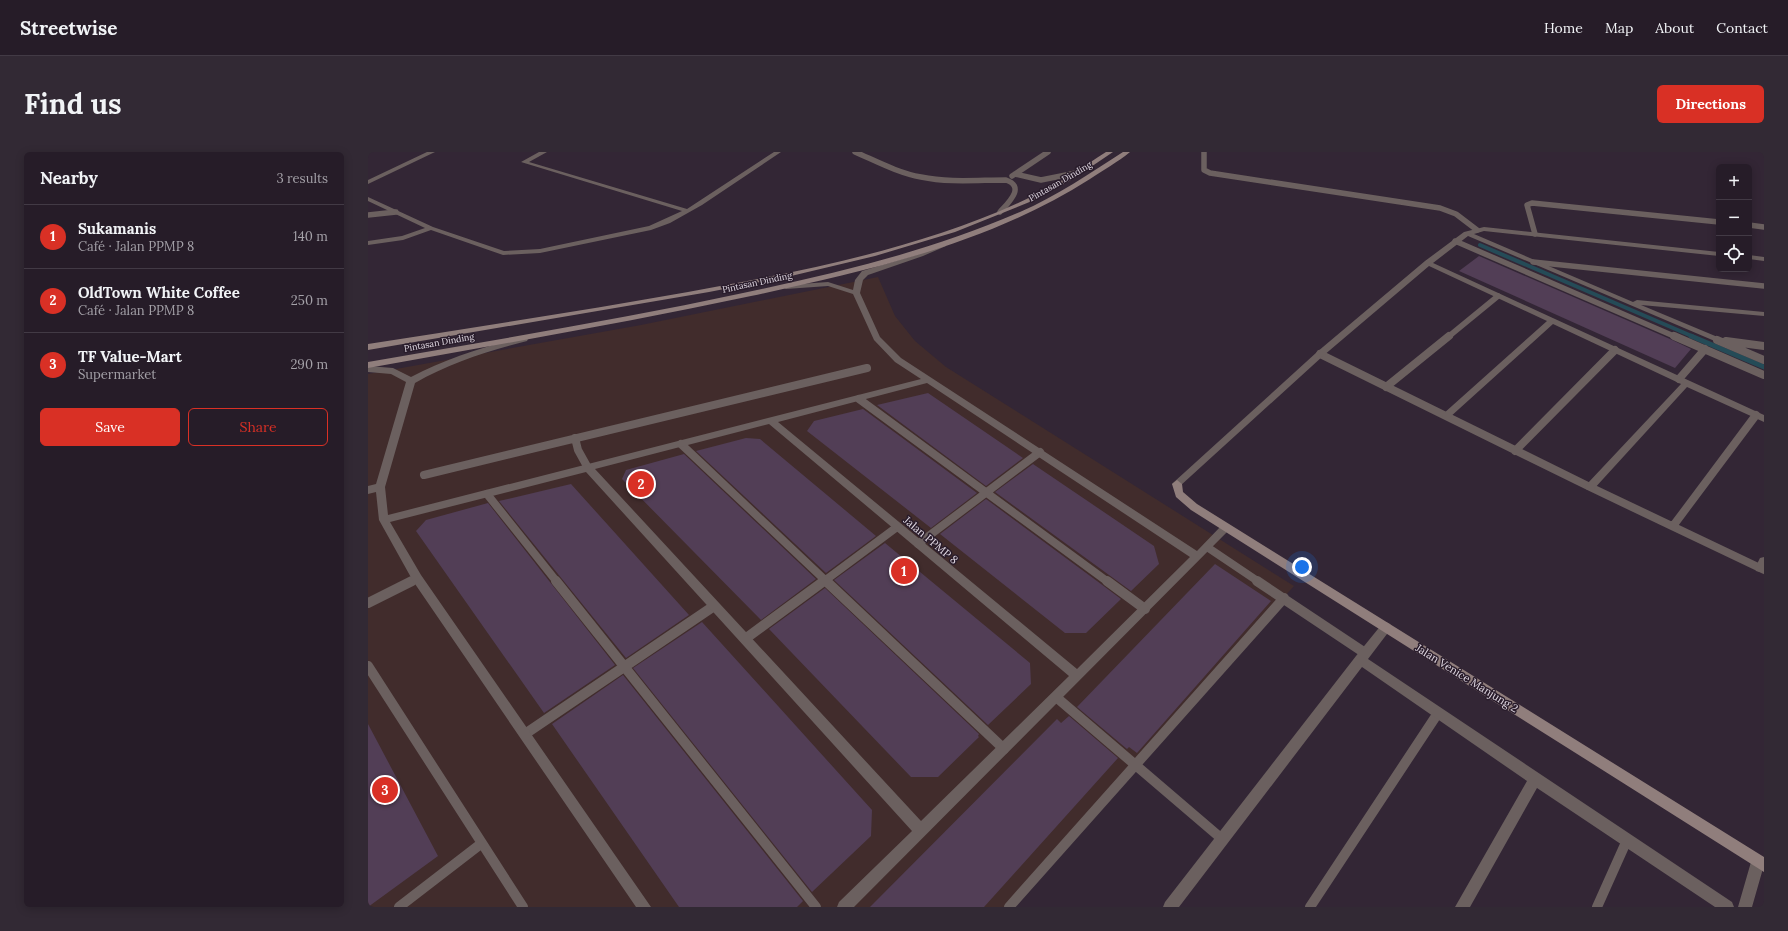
<!DOCTYPE html>
<meta charset="utf-8">
<style>
:root{--surface:#261c28;--page:#322934;--text:#f1f3f6;--muted:#a4a1a8;--line:#423a45;--accent:#d93025}
body{margin:0;font-family:Lora,serif;background:var(--page);color:var(--text)}
.controls{position:absolute;right:12px;top:12px;display:grid;overflow:hidden;border-radius:6px;box-shadow:0 2px 10px #0003}
.controls button{width:36px;height:36px;display:grid;place-items:center;padding:0;border:0;border-bottom:1px solid var(--line);background:var(--surface);color:var(--text);font:20px sans-serif}
.you{position:absolute;left:934px;top:415px;width:14px;height:14px;margin:-10px;border:3px solid #fff;border-radius:50%;background:#1a73e8;box-shadow:0 0 0 6px #1a73e833}
.badge{display:grid;place-items:center;width:26px;height:26px;border-radius:50%;background:var(--accent);color:#fff;font-size:13px;font-weight:700}
.pin{position:absolute;translate:-50% -50%;border:2px solid #fff;box-shadow:0 1px 4px #0006}
.list{margin:0;padding:0;list-style:none}
h2{display:flex;justify-content:space-between;align-items:center;height:52px;margin:0;padding:0 16px;font-size:17px}
h2 small{font-size:13px;font-weight:400;color:var(--muted)}
.list li{display:grid;grid-template-columns:26px 1fr auto;gap:12px;align-items:center;box-sizing:border-box;height:64px;padding:0 16px;border-top:1px solid var(--line)}
.list b{display:block;font-size:15px;white-space:nowrap}
.list p{margin:0;font-size:13px;white-space:nowrap;color:var(--muted)}
.list em{font-size:13px;font-style:normal;color:var(--muted)}
.actions{display:flex;gap:8px;padding:12px 16px}
.actions a{flex:1;padding:9px 0;border:1px solid var(--accent);border-radius:6px;text-align:center;font-size:14px;color:var(--accent)}
.actions .main{background:var(--accent);color:#fff}
.icon{flex:none;width:22px;height:22px;fill:none;stroke:currentColor;stroke-width:2;stroke-linecap:round;stroke-linejoin:round}
.map{position:relative;flex:none;width:1396px;height:755px;overflow:hidden;border-radius:6px}
header{display:flex;align-items:center;gap:24px;box-sizing:border-box;height:56px;padding:0 20px;background:var(--surface);border-bottom:1px solid var(--line)}
header strong{font-size:19px}
nav{display:flex;gap:22px;margin-inline-start:auto;font-size:14px}
.intro{display:flex;align-items:center;justify-content:space-between;box-sizing:border-box;height:96px;padding:0 24px}
h1{margin:0;font-size:28px}
.button{padding:10px 18px;border-radius:6px;background:var(--accent);color:#fff;font-size:14px;font-weight:700}
main{display:flex;gap:24px;padding:0 24px}
aside{flex:1;background:var(--surface);border-radius:6px;box-shadow:0 2px 10px #0003}
.map>svg:first-child{display:block}
.commercial{fill:#412c2c}
.lines{fill:none;stroke-linecap:round;stroke-linejoin:round}
.stream-far1{stroke:#254b57;stroke-width:4}
.stream{stroke:#254b57;stroke-width:5}
.building{fill:#523e56}
.lane-far2{stroke:#6b605f;stroke-width:5.5}
.lane-far1{stroke:#6b605f;stroke-width:8}
.lane{stroke:#6b605f;stroke-width:10}
.street{fill:#6b605f;fill-rule:evenodd}
.secondary{fill:#907e7c;fill-rule:evenodd}
.labels{text-anchor:middle;dominant-baseline:central;stroke-width:3;stroke-linejoin:round;paint-order:stroke}
.far-street-label{font-size:9px;fill:#e0d8e2;stroke:#291c2b}
.street-label{font-size:11px;fill:#e0d8e2;stroke:#291c2b}
</style>
<header>
<strong>Streetwise</strong>
<nav><a>Home</a><a>Map</a><a>About</a><a>Contact</a></nav>
</header>
<div class="intro"><h1>Find us</h1><a class="button">Directions</a></div>
<main>
<aside>
<h2>Nearby<small>3 results</small></h2>
<ul class="list">
<li><span class="badge">1</span><div><b>Sukamanis</b><p>Café · Jalan PPMP 8</p></div><em>140 m</em></li>
<li><span class="badge">2</span><div><b>OldTown White Coffee</b><p>Café · Jalan PPMP 8</p></div><em>250 m</em></li>
<li><span class="badge">3</span><div><b>TF Value-Mart</b><p>Supermarket</p></div><em>290 m</em></li>
</ul>
<div class="actions"><a class="main">Save</a><a>Share</a></div>
</aside>
<div class="map">
<svg width="1396" height="755" viewBox="0 0 1396 755">
<rect width="100%" height="100%" fill="#332635"/>
<path class="commercial" d="M510,125l17,39 20,25 31,26 348,219 -287,321h-639v-533l273,-49z"/>
<g class="lines">
<path class="stream-far1" d="M1112,93l214,92"/>
<path class="stream" d="M1323,184l73,31"/>
</g>
<path class="building" d="M1111,104l191,83 21,10 -16,19 -216,-97z
M560,241l95,65 -37,28 -109,-81z
M495,257l114,84 -46,35 -124,-97 7,-10z
M378,286l14,1 116,97 -50,37 -130,-122z
M316,302l132,125 -55,41 -139,-141 4,-9z
M665,312l121,82 5,18 -28,27 -136,-99z
M203,332l118,131 -63,43 -127,-157z
M618,347l115,85 20,15 -35,34h-21l-125,-99z
M120,351l127,162 -71,48 -128,-182 10,-11z
M517,391l145,120 1,21 -43,41 -154,-145z
M847,412l56,37 -134,152 -8,-6 -2,2 -50,-42z
M457,436l154,146 -1,2 1,1 -41,40h-27l-142,-148z
M334,470l170,188 -1,26 -59,56 -179,-224z
M255,523l180,226 -6,6h-118l-127,-183z
M701,564l49,42 -134,149h-114l187,-188 4,4z
M0,572l70,132 -70,51z"/>
<g class="lines">
<path class="lane-far2" d="M487,0c21,9 43,21 66,25 28,6 57,3 85,3 20,7 2,23 -6,32
M836,0v18l6,3 230,35 16,6 21,16
M647,22l26,6 35,-7
M644,24l36,-24
M0,63l28,-3
M1381,73l15,2
M1167,82l-8,-29 5,-2 187,19
M1087,89l221,96
M1165,110l231,24
M1080,185l50,-41"/>
<path class="lane-far1" d="M1306,184l90,39
M1349,188l47,20
M1358,189l38,5
M952,202l270,133 174,83
M1311,227l26,-30
M1018,235l63,-51
M491,247l249,183
M207,286l3,12 10,18
M313,292l146,138
M1147,299l100,-101
M56,323l443,-107
M119,342l70,88
M1305,374l83,-111
M550,392l122,-92
M839,395l52,35
M42,430l7,-4
M455,430l74,-55"/>
<path class="lane" d="M188,429l260,326
M458,429l178,168
M739,429l38,28
M889,429l108,72
M0,451l44,-22
M377,487l79,-58
M0,514l155,241
M688,545l166,142
M157,582l189,-128
M31,755l83,-64
M641,755l275,-309
M942,755l128,-194
M1229,755l30,-67"/>
<path class="street" d="M59,0h8l-67,32v-4z
M171,0h8l-18,10 158,47 87,-57h7l-79,53 -32,18 -19,7 -111,23 -37,2 -72,-25 -28,10 -35,5v-4l34,-5 23,-8 -57,-27v-4l65,30 71,24 36,-2 109,-23 33,-15 -161,-49z
M1116,75l235,25v4l-235,-25 -10,3 159,68 4,-2 127,12v4l-123,-11 79,33 1,2 -4,2 -249,-106 -35,27 331,152v7l-77,-35 -94,103h-6l-2,-3 2,-3 94,-100 -128,-60 -104,94h-6l-1,-2 1,-2 104,-93 -118,-55 -106,90 -143,130h-6l-2,-2 2,-2 143,-130 108,-91 39,-29z
M573,93l5,1 -23,10 -55,19 -5,5 -3,13 20,44 21,21 296,193 25,-26h8l1,3 -377,379h-17l2,-5 73,-71 -326,-359 -196,50 31,53 230,332h-15l-223,-326 -34,-61 -3,-28 -8,2v-8l8,-2 30,-102 -15,-8 -23,-2v-6l25,2 18,9c36,-19 74,-31 113,-40l4,2 -1,2c-39,10 -77,22 -112,42l-30,104 3,28 533,-136 -26,-17 -21,-22 -21,-46 -25,-8 -42,3 -4,-2 4,-2 42,-3 25,8 2,-10 7,-9 57,-17zM559,231l263,174 -113,112 -299,-247zM401,272l300,252 -148,145 -326,-352z
M1381,103l15,2v4l-15,-2z
M1396,405v13l-4,2 -4,-1 -1,-3 5,-10z
M1018,470l4,2 2,3 -2,3 -22,29 364,243 2,5h-19l-178,-119 -67,119h-15l72,-126 -165,-114 -183,240h-16l2,-5 191,-246 26,-32z
M1390,703l5,2 1,8 -12,42h-14l13,-45 2,-5z"/>
<path class="secondary" d="M738,0h7l-40,27 -41,22 -77,31 -80,24 -84,20 -82,16 -341,58v-6c107,-17 214,-33 320,-52 115,-21 243,-45 349,-98 24,-12 46,-27 69,-42z
M755,0h7c-12,10 -27,18 -40,27 -102,65 -223,92 -339,117 -127,27 -255,49 -383,72v-6c125,-22 250,-42 375,-69 94,-20 188,-42 277,-81 37,-16 70,-39 103,-60z
M809,328l5,4 1,8 14,12 567,353v15l-573,-362 -15,-13 -4,-13z"/>
</g>
<g class="labels">
<g class="far-street-label">
<text transform="translate(692 29) rotate(-30)">Pintasan Dinding</text>
<text transform="translate(389 130) rotate(-12)">Pintasan Dinding</text>
<text transform="translate(71 190) rotate(-10)">Pintasan Dinding</text>
</g>
<g class="street-label">
<text transform="translate(563 388) rotate(40)">Jalan PPMP 8</text>
<text transform="translate(1099 526) rotate(32)">Jalan Venice Manjung 2</text>
</g>
</g>
</svg>
<div class="controls">
<button>+</button>
<button>−</button>
<button><svg class="icon" aria-label="locate" viewBox="0 0 24 24"><circle cx="12" cy="12" r="6"/><path d="M12 2v4M12 18v4M2 12h4M18 12h4"/></svg></button>
</div>
<div class="you"></div>
<div class="pin badge" style="left:536px;top:419px">1</div>
<div class="pin badge" style="left:273px;top:332px">2</div>
<div class="pin badge" style="left:17px;top:638px">3</div>
</div>
</main>
